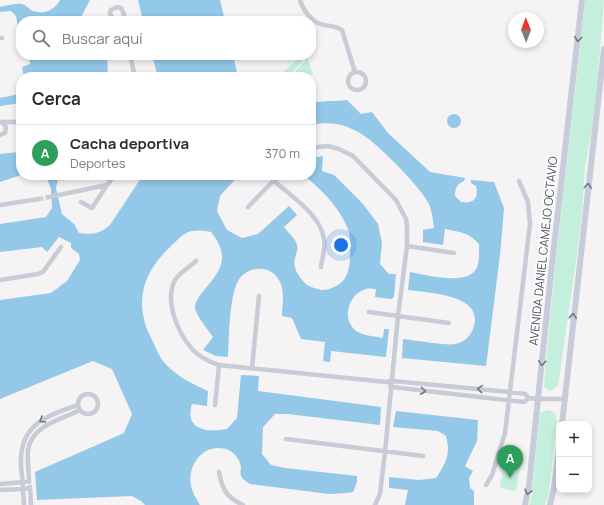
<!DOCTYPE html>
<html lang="es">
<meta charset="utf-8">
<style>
:root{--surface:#fff;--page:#f7f7f7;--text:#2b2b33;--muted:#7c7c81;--line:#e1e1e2;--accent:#2352de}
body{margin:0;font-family:Manrope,sans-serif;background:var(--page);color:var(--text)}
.controls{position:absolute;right:12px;bottom:12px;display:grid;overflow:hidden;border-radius:8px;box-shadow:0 2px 6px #0003}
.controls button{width:36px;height:36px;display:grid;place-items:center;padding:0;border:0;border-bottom:1px solid var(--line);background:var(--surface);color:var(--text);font:20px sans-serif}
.compass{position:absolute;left:508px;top:12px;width:36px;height:36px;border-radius:50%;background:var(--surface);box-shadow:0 2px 6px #0003;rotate:359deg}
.you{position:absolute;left:341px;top:245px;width:14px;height:14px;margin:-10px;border:3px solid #fff;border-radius:50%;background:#1a73e8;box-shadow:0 0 0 6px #1a73e833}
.badge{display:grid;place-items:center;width:26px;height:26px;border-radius:50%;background:var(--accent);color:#fff;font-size:13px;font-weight:700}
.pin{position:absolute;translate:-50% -33px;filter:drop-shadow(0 1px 2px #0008)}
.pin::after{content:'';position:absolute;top:21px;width:14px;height:12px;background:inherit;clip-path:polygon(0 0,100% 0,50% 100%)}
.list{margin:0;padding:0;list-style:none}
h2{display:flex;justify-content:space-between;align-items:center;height:52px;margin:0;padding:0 16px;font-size:17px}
h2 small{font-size:13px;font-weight:400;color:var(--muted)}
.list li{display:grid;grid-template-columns:26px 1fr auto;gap:12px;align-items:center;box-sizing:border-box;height:56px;padding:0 16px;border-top:1px solid var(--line)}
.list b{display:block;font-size:15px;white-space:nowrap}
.list p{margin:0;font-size:13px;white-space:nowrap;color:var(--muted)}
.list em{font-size:13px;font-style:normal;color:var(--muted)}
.icon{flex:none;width:22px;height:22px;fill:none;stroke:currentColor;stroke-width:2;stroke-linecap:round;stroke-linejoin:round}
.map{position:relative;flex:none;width:604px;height:505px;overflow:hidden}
.search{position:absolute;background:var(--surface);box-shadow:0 2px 6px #0003;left:16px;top:16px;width:300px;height:44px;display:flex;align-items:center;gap:10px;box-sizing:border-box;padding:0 14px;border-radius:16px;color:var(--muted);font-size:15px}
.panel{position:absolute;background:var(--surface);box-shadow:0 2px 6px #0003;left:16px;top:72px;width:300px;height:108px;border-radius:16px}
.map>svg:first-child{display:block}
.green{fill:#c5efdd}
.water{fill:#94c8e9}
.pier{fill:#f5f3f3}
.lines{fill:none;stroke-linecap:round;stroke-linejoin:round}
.street-tunnel{stroke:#d3d3d6;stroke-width:4.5;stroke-dasharray:4.5 2;stroke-linecap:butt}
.street{stroke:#c7ccd6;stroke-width:4.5}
.secondary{stroke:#c7ccda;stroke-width:6}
.oneway{stroke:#707785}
.oneway2{stroke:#707783}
.labels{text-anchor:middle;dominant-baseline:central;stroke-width:3.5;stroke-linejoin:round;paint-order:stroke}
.street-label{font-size:12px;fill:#4b5260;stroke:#fff}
</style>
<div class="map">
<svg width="604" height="505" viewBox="0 0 604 505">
<rect width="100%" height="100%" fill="#f5f3f3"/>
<path class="green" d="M585,0h19l-1,16 -9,102 -9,49 -3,46 -5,42 -19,131 -8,5 -6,-4c10,-129 28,-258 41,-387z
M302,55l2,3c-4,9 -15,18 -25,18z
M304,56h3l6,18 -12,2 -5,-3v-2l9,-10z
M548,410l7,3 2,8 -8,72 -4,12h-16l2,-5 9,-87z
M503,467l17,2 -4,22 -16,-3z"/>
<path class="water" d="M60,0h30l-11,21h-58v23l-5,-28 -5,-5 -11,1v-5c6,-1 16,-4 22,-3 4,1 7,5 11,7 11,4 22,-1 27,-11z
M138,0h82l5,21h-82z
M29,55h78l1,22h-84l-2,-10 8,-3z
M152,55h81l5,22h-80z
M21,88v15l-21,3v-8l15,-3z
M347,100l14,14 11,-2 16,21 42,39 35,6 -1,3c-7,3 -9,7 -9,15l6,6c12,2 18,-3 15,-16l-5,-3v-3l23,2 10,26 -4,47 -14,111 -84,-8 1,-19c10,1 45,7 52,5 10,-2 16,-8 19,-18 9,-32 -46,-33 -66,-36l2,-18c17,3 56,14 66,-3 4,-6 3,-18 3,-25 -11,-12 -19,-12 -34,-15l-2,16 -20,-3v-12l11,-2c-1,-7 -2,-17 -5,-24 -8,-14 -20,-26 -31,-38 -25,-25 -48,-50 -87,-41v-23z
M447 121a7 7 0 1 1 14 0a7 7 0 1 1-14 0Z
M21,142v33l-21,7v-28l18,-2v-9z
M323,156l-1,15 12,4 29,29 15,20 4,19 -2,21 9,10h7l-2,23 -3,2 -16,-2 1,-8c-3,0 -7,-1 -10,0 -18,5 -26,32 -8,43 7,4 16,4 24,6l1,-1 1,-8h5l-3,28 -55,-6 -1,11 -7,-1 2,-19 -24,-3 -9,-21 -10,-2c0,-11 3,-23 -2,-34 -8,-18 -33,-17 -42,-1 -9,17 -9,57 -10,76l-12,-1 -13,-6 10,-13c-5,-7 -17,-22 -18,-29 0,-6 3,-9 6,-14 19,-23 31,-35 10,-62 -24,-4 -25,0 -42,16 -20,19 -32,43 -25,71 1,8 6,16 9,23 3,6 6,14 10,19 11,14 29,23 45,30l-1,15 -15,-2c-8,26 15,29 35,25l10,-11 4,-43 18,1 -1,15 123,16 -1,18 -92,-11h-13l-12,13 -1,27 9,11 14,3 72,8v6l-4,10 -6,1 -18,1 -79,-10c-3,-2 -7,-4 -9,-8 -1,-3 0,-7 0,-9 -1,-8 -8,-16 -15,-18 -23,-6 -39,16 -35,37 1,6 6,14 9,19h-55l-4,-4 -9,-5 -95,4 -2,-28 89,-39 8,-19 -20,-45 -19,-8 -93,38v-99l51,-7 16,-12 13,-21 -1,-6 -8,-6v-5l-12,-6 -12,15 -5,-5 -42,5v-28l46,-7 6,-9 -1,-19 -4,-11 -9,-3h21l-3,13 6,26 12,10 5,9c13,2 20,1 31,-8l33,-50h96l-19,21 -3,15 10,19 15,8 16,-4 31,-28 8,9 -13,12c3,4 10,11 12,15 6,13 -11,18 7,39 5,6 11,7 18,9 6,0 9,-1 15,-4 15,-7 14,-25 14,-39 0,-6 0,-13 -2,-18 -10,-24 -26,-38 -44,-54h7v-17z
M396,411l82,9 -1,21 -12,25 8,5 -4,7 1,10 4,3v14h-69l3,-15 -19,-2v-11l30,3 17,-2c10,-15 15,-24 10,-42l-8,-5 -45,-4z"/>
<path class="pier" d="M349,99l-2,1 -36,2v-2z"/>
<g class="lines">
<path class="street-tunnel" d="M39,199l10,-2"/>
<path class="street" d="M300,0c3,10 11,21 21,24 7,3 14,1 21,6l13,42
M123,17l-3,3h-6l-4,-6 1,-4 6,-3 4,1 3,6v7
M0,38h2
M130,55l5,22
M348 81a9 9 0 1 1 18 0a9 9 0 1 1-18 0Z
M0,122h2l4,5 -1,6 -5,2
M2,122h19
M311,149l7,-2 10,-1 11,3 14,7 43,44 10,19 1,8v19l-9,70 -13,136 -5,42 -5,11
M274,181c17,15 47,34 50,58 2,8 -2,19 -3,28
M49,197l58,-12 8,-10
M81,202l11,6 15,-23
M0,205l39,-6
M248,207l31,-32
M407,246l47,7
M196,261c-6,6 -17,12 -21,19 -11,21 3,53 17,69 7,8 18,13 27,16l167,17 7,-1 116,11 16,2 4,4 10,1h25
M0,280l38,-6 5,-2 18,-25
M369,312l80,11
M252,368l7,-72
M390,386l2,1 132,15 5,-4
M78 404a10 10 0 1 1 20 0a10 10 0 1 1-20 0Z
M215,405l4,-40
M286,439l137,17
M219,472c3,17 7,25 24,33
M29,482c0,-10 -2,-22 -1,-32 4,-25 32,-30 52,-40
M0,484l25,-2
M486,485l6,-10 13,-42 25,-209 -2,-22 -9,-21
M30,487l1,18
M30,488l-7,1c0,-11 -3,-21 -2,-32 2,-35 29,-42 57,-52
M0,490l23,-1 1,16"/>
<path class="secondary" d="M562,424l42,-375
M525,505l4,-19 22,-213 31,-273
M550,505l4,-17 5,-41"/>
</g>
<defs><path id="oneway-chevron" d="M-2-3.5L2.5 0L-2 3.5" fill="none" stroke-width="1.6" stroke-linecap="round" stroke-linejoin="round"/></defs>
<g class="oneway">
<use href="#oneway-chevron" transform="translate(578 39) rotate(97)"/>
<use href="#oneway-chevron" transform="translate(588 186) rotate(-83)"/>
<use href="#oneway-chevron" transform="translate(573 316) rotate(-84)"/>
<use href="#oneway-chevron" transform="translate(542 363) rotate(96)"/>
<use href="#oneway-chevron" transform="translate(528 492) rotate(103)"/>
</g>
<g class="oneway2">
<use href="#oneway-chevron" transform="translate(480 389) rotate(-175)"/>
<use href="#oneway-chevron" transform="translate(423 391) rotate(7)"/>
<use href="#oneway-chevron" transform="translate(42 420) rotate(150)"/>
</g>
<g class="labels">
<g class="street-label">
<text transform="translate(543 251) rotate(-84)">AVENIDA DANIEL CAMEJO OCTAVIO</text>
</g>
</g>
</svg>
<div class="controls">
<button>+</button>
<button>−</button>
</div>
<svg class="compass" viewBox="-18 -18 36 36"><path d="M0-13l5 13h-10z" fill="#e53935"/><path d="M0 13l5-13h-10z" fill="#7c7c81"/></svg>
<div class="you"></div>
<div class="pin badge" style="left:510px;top:478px;background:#2e9e5b">A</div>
<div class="search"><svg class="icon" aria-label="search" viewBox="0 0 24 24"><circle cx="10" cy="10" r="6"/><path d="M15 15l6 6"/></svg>Buscar aquí</div>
<section class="panel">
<h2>Cerca<small></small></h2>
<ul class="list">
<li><span class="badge" style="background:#2e9e5b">A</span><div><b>Cacha deportiva</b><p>Deportes</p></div><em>370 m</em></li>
</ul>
</section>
</div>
